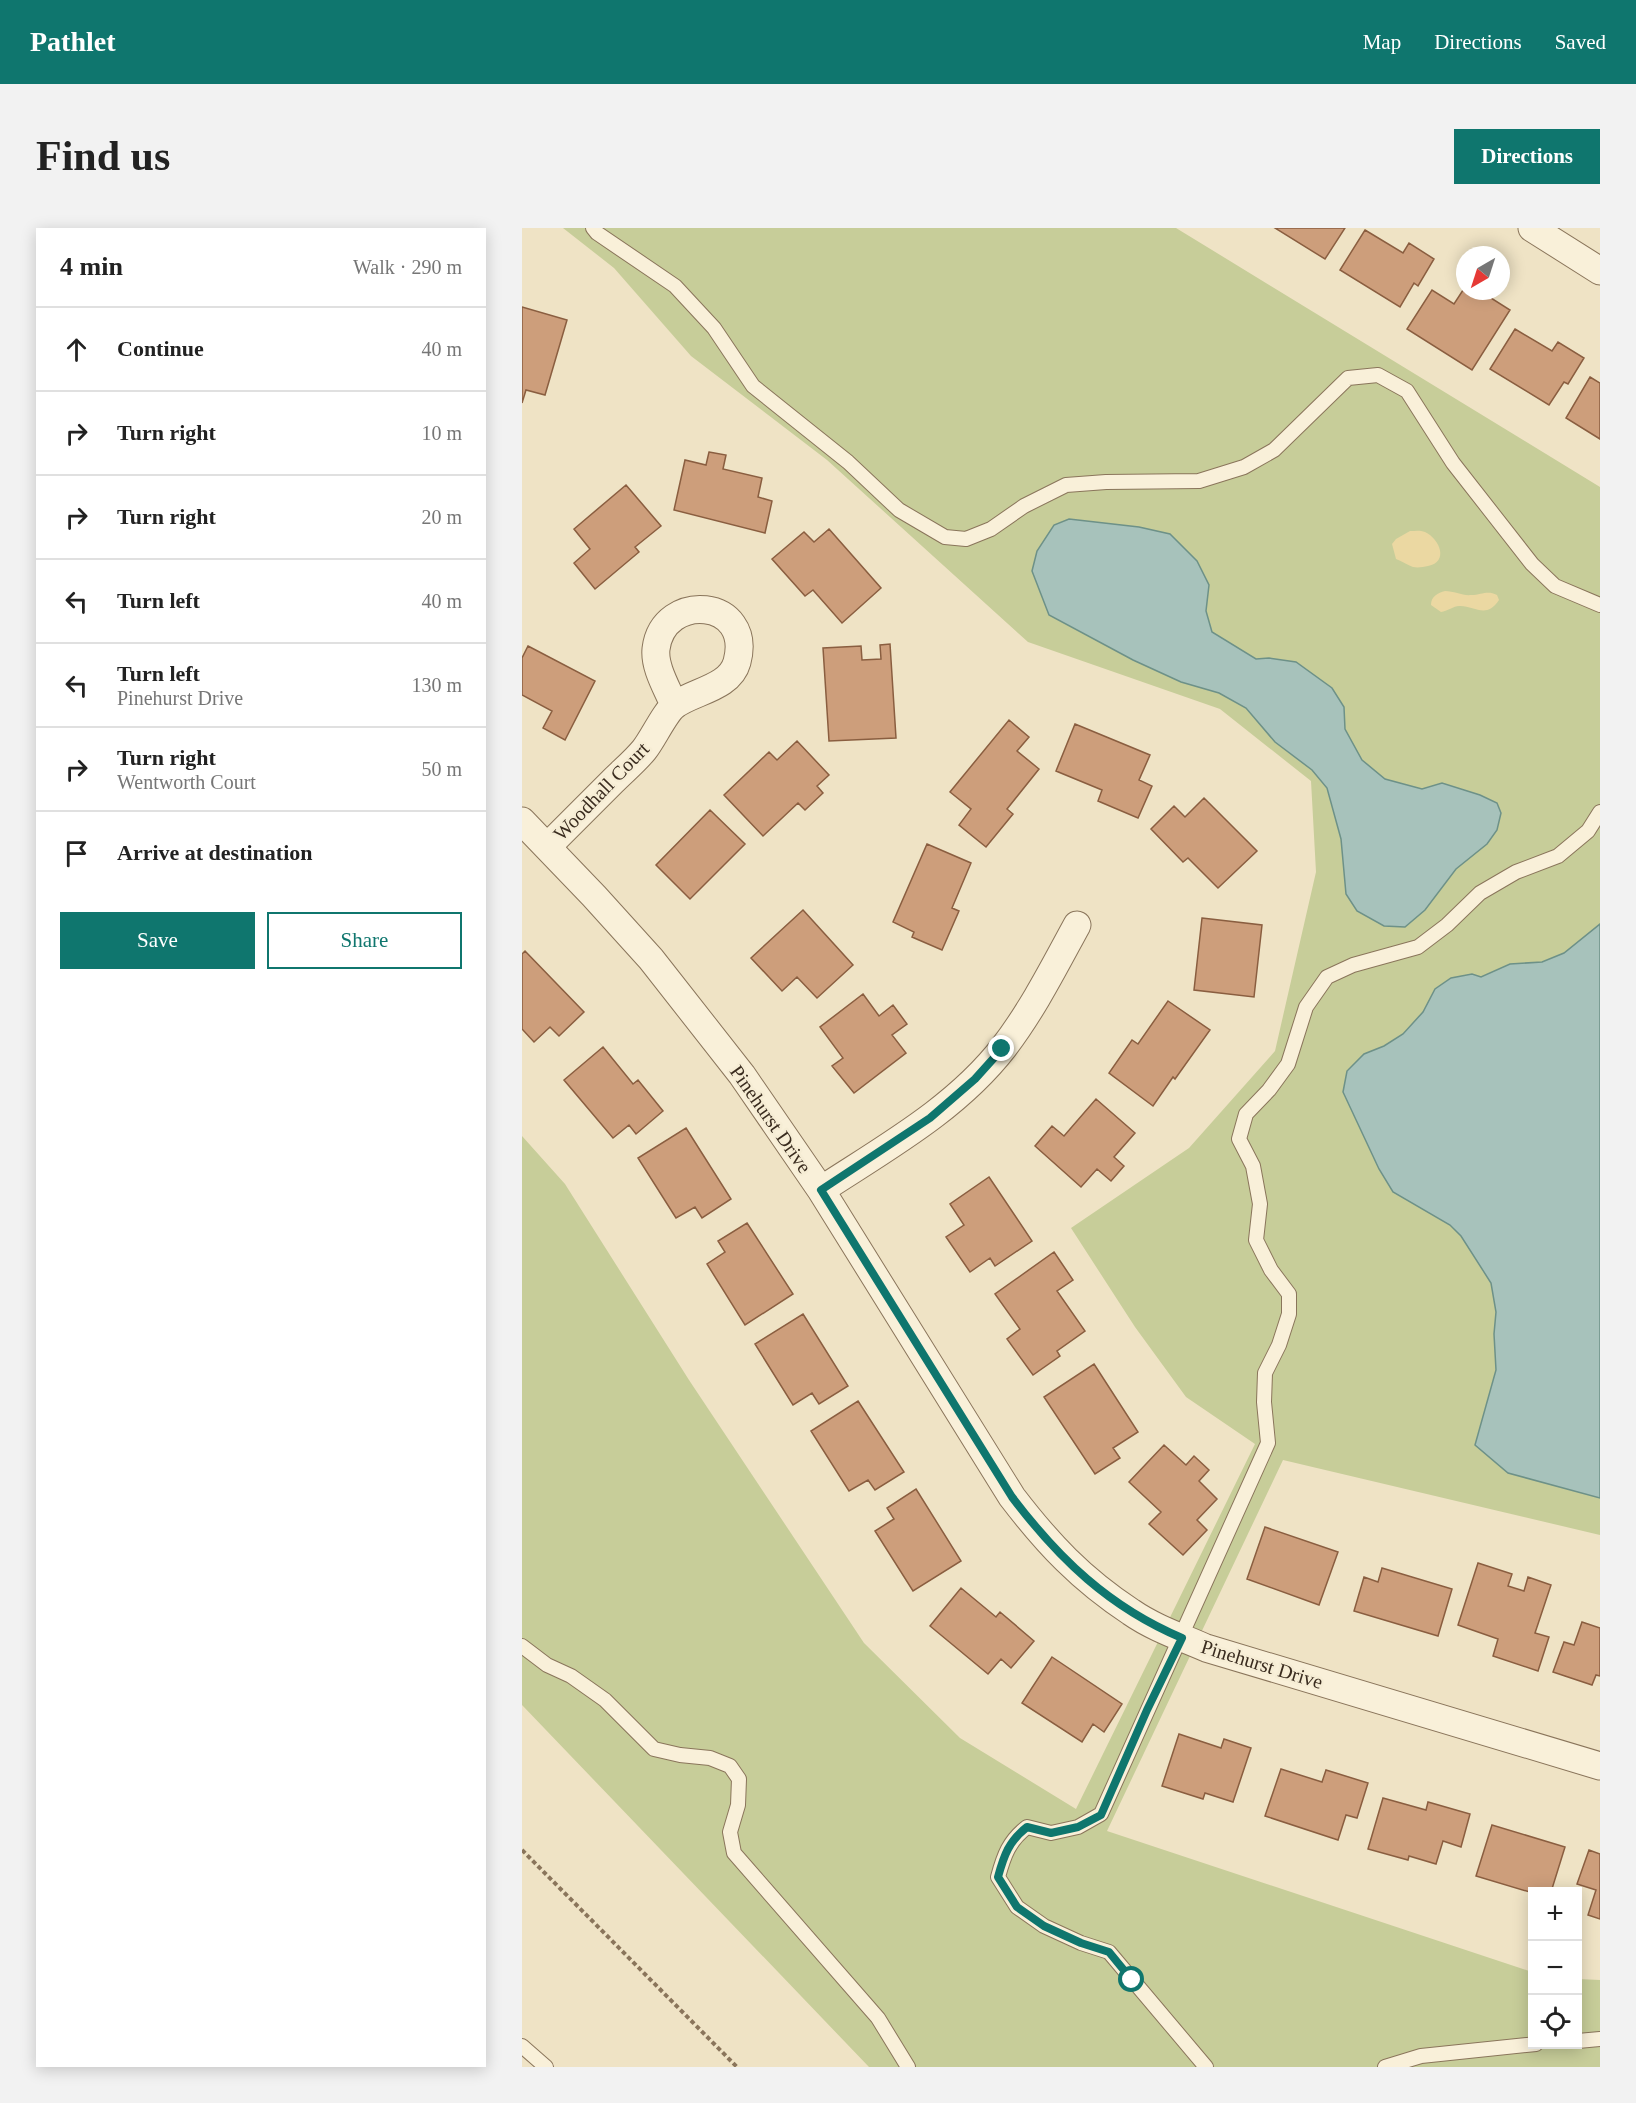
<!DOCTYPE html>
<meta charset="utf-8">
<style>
:root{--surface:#fff;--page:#f2f2f2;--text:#222;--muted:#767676;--line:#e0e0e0;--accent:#0f766e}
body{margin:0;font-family:"Times New Roman",serif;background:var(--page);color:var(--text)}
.controls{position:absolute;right:18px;bottom:18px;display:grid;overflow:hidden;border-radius:0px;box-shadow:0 3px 15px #0003}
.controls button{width:54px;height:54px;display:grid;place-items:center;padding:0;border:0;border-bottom:2px solid var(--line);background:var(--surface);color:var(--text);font:30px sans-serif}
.compass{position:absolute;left:934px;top:18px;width:54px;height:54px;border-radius:50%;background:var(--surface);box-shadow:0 3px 15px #0003;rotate:219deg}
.stop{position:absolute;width:18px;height:18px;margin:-14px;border:4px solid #0f766e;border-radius:50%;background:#fff}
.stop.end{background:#0f766e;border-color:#fff;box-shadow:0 2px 6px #0008}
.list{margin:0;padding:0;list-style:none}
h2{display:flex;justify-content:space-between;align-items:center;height:78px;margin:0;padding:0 24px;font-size:26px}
h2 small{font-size:20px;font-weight:400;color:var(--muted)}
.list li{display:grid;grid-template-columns:39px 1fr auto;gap:18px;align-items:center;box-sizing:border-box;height:84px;padding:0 24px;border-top:2px solid var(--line)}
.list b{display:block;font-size:22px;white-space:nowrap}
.list p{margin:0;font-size:20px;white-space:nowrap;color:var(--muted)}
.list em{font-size:20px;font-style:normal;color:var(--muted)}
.actions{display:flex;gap:12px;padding:18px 24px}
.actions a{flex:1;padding:14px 0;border:2px solid var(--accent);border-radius:0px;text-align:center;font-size:21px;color:var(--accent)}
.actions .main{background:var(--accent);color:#fff}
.icon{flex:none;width:33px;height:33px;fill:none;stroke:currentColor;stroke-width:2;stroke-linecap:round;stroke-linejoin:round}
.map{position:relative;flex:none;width:1078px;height:1839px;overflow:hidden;border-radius:0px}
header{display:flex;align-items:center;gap:36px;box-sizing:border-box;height:84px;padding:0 30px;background:var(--accent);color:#fff}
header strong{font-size:28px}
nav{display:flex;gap:33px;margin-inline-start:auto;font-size:21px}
.intro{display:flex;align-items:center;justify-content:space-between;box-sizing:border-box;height:144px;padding:0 36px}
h1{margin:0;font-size:42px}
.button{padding:15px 27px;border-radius:0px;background:var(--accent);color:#fff;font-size:21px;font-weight:700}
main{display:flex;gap:36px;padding:0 36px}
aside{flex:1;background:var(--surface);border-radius:0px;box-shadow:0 3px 15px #0003}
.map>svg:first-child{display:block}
.green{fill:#c7cd99}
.sand{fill:#ebd8a2}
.water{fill:#a7c2bb;stroke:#6d9188;stroke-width:1.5}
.building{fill:#cd9e7b;stroke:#8a5e40;stroke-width:1.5}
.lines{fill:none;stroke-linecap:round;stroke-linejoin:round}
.lane-casing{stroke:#8a755b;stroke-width:16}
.street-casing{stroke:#8a755b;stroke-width:29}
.path{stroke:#8a755b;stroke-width:4;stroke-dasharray:4.5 3;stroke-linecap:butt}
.lane{stroke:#f9f0d9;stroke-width:14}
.street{stroke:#f9f0d9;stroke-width:27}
.route{stroke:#0f766e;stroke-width:8}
.labels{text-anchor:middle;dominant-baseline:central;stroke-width:5;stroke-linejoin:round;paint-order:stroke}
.street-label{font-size:20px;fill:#3a2c1f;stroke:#f6edd5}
</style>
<header>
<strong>Pathlet</strong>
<nav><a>Map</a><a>Directions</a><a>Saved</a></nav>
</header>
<div class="intro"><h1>Find us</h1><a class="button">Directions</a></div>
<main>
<aside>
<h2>4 min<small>Walk · 290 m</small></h2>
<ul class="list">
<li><svg class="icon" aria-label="ahead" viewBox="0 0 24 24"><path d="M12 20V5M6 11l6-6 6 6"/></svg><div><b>Continue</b></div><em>40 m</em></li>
<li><svg class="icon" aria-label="right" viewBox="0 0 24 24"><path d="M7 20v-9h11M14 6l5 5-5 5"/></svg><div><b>Turn right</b></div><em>10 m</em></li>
<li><svg class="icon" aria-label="right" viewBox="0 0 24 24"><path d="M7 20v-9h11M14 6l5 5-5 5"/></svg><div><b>Turn right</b></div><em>20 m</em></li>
<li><svg class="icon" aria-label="left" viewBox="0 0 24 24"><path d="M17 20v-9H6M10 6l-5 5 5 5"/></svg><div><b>Turn left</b></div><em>40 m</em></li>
<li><svg class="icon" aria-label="left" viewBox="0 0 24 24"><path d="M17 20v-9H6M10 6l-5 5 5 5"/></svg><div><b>Turn left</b><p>Pinehurst Drive</p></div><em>130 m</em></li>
<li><svg class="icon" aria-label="right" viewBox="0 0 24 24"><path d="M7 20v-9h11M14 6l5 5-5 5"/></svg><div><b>Turn right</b><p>Wentworth Court</p></div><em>50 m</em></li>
<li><svg class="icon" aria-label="arrive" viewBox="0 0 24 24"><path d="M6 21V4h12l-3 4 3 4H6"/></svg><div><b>Arrive at destination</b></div></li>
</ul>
<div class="actions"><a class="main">Save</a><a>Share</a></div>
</aside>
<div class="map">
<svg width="1078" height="1839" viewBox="0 0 1078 1839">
<rect width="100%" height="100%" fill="#efe3c5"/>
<path class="green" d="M41,0h613l424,259v1048l-317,-75 -176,371 425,141 1,72h45v-65l22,1v87h-731l-347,-362v-569l43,48 124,196 175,263 96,95 116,71 179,-365 -69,-47 -51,-70 -64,-99 118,-80 86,-97 41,-179 -5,-91 -91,-72 -192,-67 -201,-182 -136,-104 -77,-88z"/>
<path class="sand" d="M888,303c5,0 10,-1 15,1 15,7 24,30 3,34 -5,1 -10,2 -15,1 -5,-2 -12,-6 -17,-8l-4,-15 4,-5z
M923,363c9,0 18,5 26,4 11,0 16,-5 26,0l2,5c-13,20 -25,5 -40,6 -5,0 -12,5 -18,6l-10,-7c0,-9 7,-12 14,-14z"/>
<path class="water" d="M547,291l70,8 31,7 27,27 12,24 -3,26 6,21 44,27 13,-1 27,4 36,26 12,19 1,22 17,31 23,19 37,10 20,-6 38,12 17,8 4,10 -4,17 -10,14 -31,25 -31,41 -20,17 -21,-1 -27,-15 -11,-17 -5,-55 -14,-51 -15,-18 -37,-28 -29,-34 -27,-15 -38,-11 -48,-22 -84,-45 -17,-44 5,-20 17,-26z
M1078,696v574l-92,-25 -33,-28 21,-75 -2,-36 2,-22 -5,-29 -30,-47 -11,-11 -57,-33 -14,-23 -36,-77 4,-21 17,-17 20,-8 19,-12 20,-22 12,-23 16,-11 21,-4 9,3 29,-13 32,-2 22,-9z"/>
<path class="building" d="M753,0h70l-20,31z
M843,2l38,23 6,-10 25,16 -16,27 -4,-3 -14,24 -60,-37z
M943,59v4h15l30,19 -38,60 -65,-41 25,-39 22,14z
M0,79l45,13 -22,75 -19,-5 -4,13z
M993,101l37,22 6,-9 26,16 -16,26 -4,-2 -15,23 -59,-36z
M1068,149l10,6v56l-34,-21z
M187,224l17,3 -3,14 39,9 -4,19 14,4 -7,32 -91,-23 11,-50 21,5z
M104,257l35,41 -26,21 4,5 -44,37 -21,-26 16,-14 -16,-20z
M307,301l52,59 -39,35 -29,-33 -8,6 -33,-37 32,-27 10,10z
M368,416l6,94 -67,3 -6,-93 38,-2 1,14 19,-1 -1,-14z
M6,418l67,35 -30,59 -22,-12 9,-17 -30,-16v-37z
M487,492l20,17 -12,14 22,18 -32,40 6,5 -27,33 -27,-22 12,-16 -21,-17z
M553,496l75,31 -11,25 13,6 -14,32 -40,-17 4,-11 -46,-19z
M275,513l32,34 -12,11 6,7 -18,17 -7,-7 -35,33 -39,-41 45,-43 8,8z
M682,570l53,53 -39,37 -30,-30 -5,4 -32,-33 23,-23 11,11z
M188,582l35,34 -55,55 -34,-34z
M405,616l44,19 -19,45 7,3 -17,39 -30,-13 2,-5 -21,-10z
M281,682l50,55 -36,33 -20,-21 -15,14 -31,-33z
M680,690l60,7 -8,72 -60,-7z
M3,723l59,61 -25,24 -9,-9 -16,15 -12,-13v-75z
M341,766l16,22 14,-11 14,19 -15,11 14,18 -52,40 -22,-27 11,-8 -23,-31z
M646,773l42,29 -35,49 -2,-2 -20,29 -44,-33 23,-33 6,4z
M81,819l30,37 5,-4 25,31 -27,23 -7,-9 -16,13 -49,-58z
M574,871l39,34 -21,24 10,9 -13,15 -14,-12 -16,18 -46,-41 17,-20 12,10z
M164,900l45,71 -29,19 -7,-11 -19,11 -38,-60z
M467,949l43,64 -37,25 -5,-8 -20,14 -24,-35 18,-12 -14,-21z
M225,995l46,71 -48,31 -38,-61 18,-12 -7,-11z
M532,1024l19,28 -16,11 28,40 -28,20 3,5 -27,19 -26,-36 13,-10 -25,-35z
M281,1086l45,72 -29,18 -7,-11 -19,12 -38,-61z
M572,1136l44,68 -25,16 7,10 -25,16 -51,-77z
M336,1173l46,71 -29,18 -7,-10 -19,11 -38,-60z
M642,1217l22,20 8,-9 15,14 -10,11 18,18 -20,21 10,10 -24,25 -34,-31 12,-12 -32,-30z
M394,1261l45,72 -48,30 -38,-60 19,-12 -7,-11z
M743,1299l73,25 -19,53 -72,-26z
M956,1335l34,11 -4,12 16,5 4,-14 23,8 -16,48 14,4 -11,34 -45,-15 5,-17 -40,-14z
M860,1340l70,21 -14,47 -84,-25 10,-34 14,5z
M439,1360l35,29 4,-5 34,29 -23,27 -10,-9 -13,15 -58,-48z
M1060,1394l18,6v48l-4,-1 -4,10 -39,-13 11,-30 10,3z
M530,1429l70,47 -18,28 -11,-8 -11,18 -60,-39z
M657,1506l42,14 3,-9 27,9 -18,54 -28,-9 -2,6 -41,-13z
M759,1541l41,13 4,-12 42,13 -11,35 -11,-3 -8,25 -73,-24z
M861,1570l43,12 2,-8 42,12 -9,33 -18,-6 -7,23 -27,-8 -1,4 -40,-11z
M970,1597l73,22 -14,45h-18v1l-57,-17z
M1067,1622l11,4v65l-12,-4 8,-25 -19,-6z"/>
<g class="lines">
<defs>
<path id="lane" d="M71,0l4,5 78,53 39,42 39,58 95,76 51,48 46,27 21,2 25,-10 33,-23 42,-21 40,-3 93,-1 45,-14 30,-17 74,-72 30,-3 29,16 46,72 79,101 23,22 45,19
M0,1418l25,19 24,11 34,24 49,49 26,6 30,3 20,8 9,13 -1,26 -8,27 4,21 144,165 30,49
M1056,1813l22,-2
M0,1818l24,21
M684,1839l-97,-115 -28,-9 -37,-17 -27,-19 -19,-30c6,-22 11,-36 29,-50l24,6 27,-6 23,-13 167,-371 -4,-41 1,-29 14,-28 10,-31v-20l-18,-24 -15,-30 4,-36 -7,-38 -14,-27 7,-25 23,-24 19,-26 18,-57 21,-30 26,-12 65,-18 29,-22 33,-32 36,-21 42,-16 30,-25 12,-19
M863,1839l36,-11 115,-12"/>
<path id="street" d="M1010,0l68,43
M0,593l72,75 57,63 91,116 79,115 191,307c36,47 69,82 119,115 23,16 50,25 75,36l394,118
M25,619c22,-22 43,-43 65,-65 11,-11 23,-21 32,-32 9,-11 21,-38 31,-45 19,-14 55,-17 62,-43 17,-64 -74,-71 -81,-13 -2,18 11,39 18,56
M299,962c64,-42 135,-81 183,-143 29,-38 50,-80 73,-122"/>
</defs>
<use href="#lane" class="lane-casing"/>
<use href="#street" class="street-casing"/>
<path class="path" d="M0,1622l215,217"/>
<use href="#lane" class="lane"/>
<use href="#street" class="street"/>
</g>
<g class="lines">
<path class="route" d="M480,821l-27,30 -45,39 -109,72 191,307c47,62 97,110 170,141l-35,72 -46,105 -23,12 -27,6 -24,-6c-18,14 -23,28 -29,50l19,30 27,19 37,17 28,9 23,28"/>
</g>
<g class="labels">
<g class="street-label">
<text transform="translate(79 563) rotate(-46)">Woodhall Court</text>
<text transform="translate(249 891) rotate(55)">Pinehurst Drive</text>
<text transform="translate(740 1436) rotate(17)">Pinehurst Drive</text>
</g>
</g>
</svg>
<div class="controls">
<button>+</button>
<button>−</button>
<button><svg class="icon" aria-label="locate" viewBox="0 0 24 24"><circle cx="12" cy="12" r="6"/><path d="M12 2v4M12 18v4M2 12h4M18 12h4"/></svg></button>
</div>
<svg class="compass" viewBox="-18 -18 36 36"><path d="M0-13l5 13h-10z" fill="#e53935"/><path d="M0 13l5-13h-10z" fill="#767676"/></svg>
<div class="stop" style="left:610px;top:1752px"></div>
<div class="stop end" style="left:480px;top:821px"></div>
</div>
</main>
